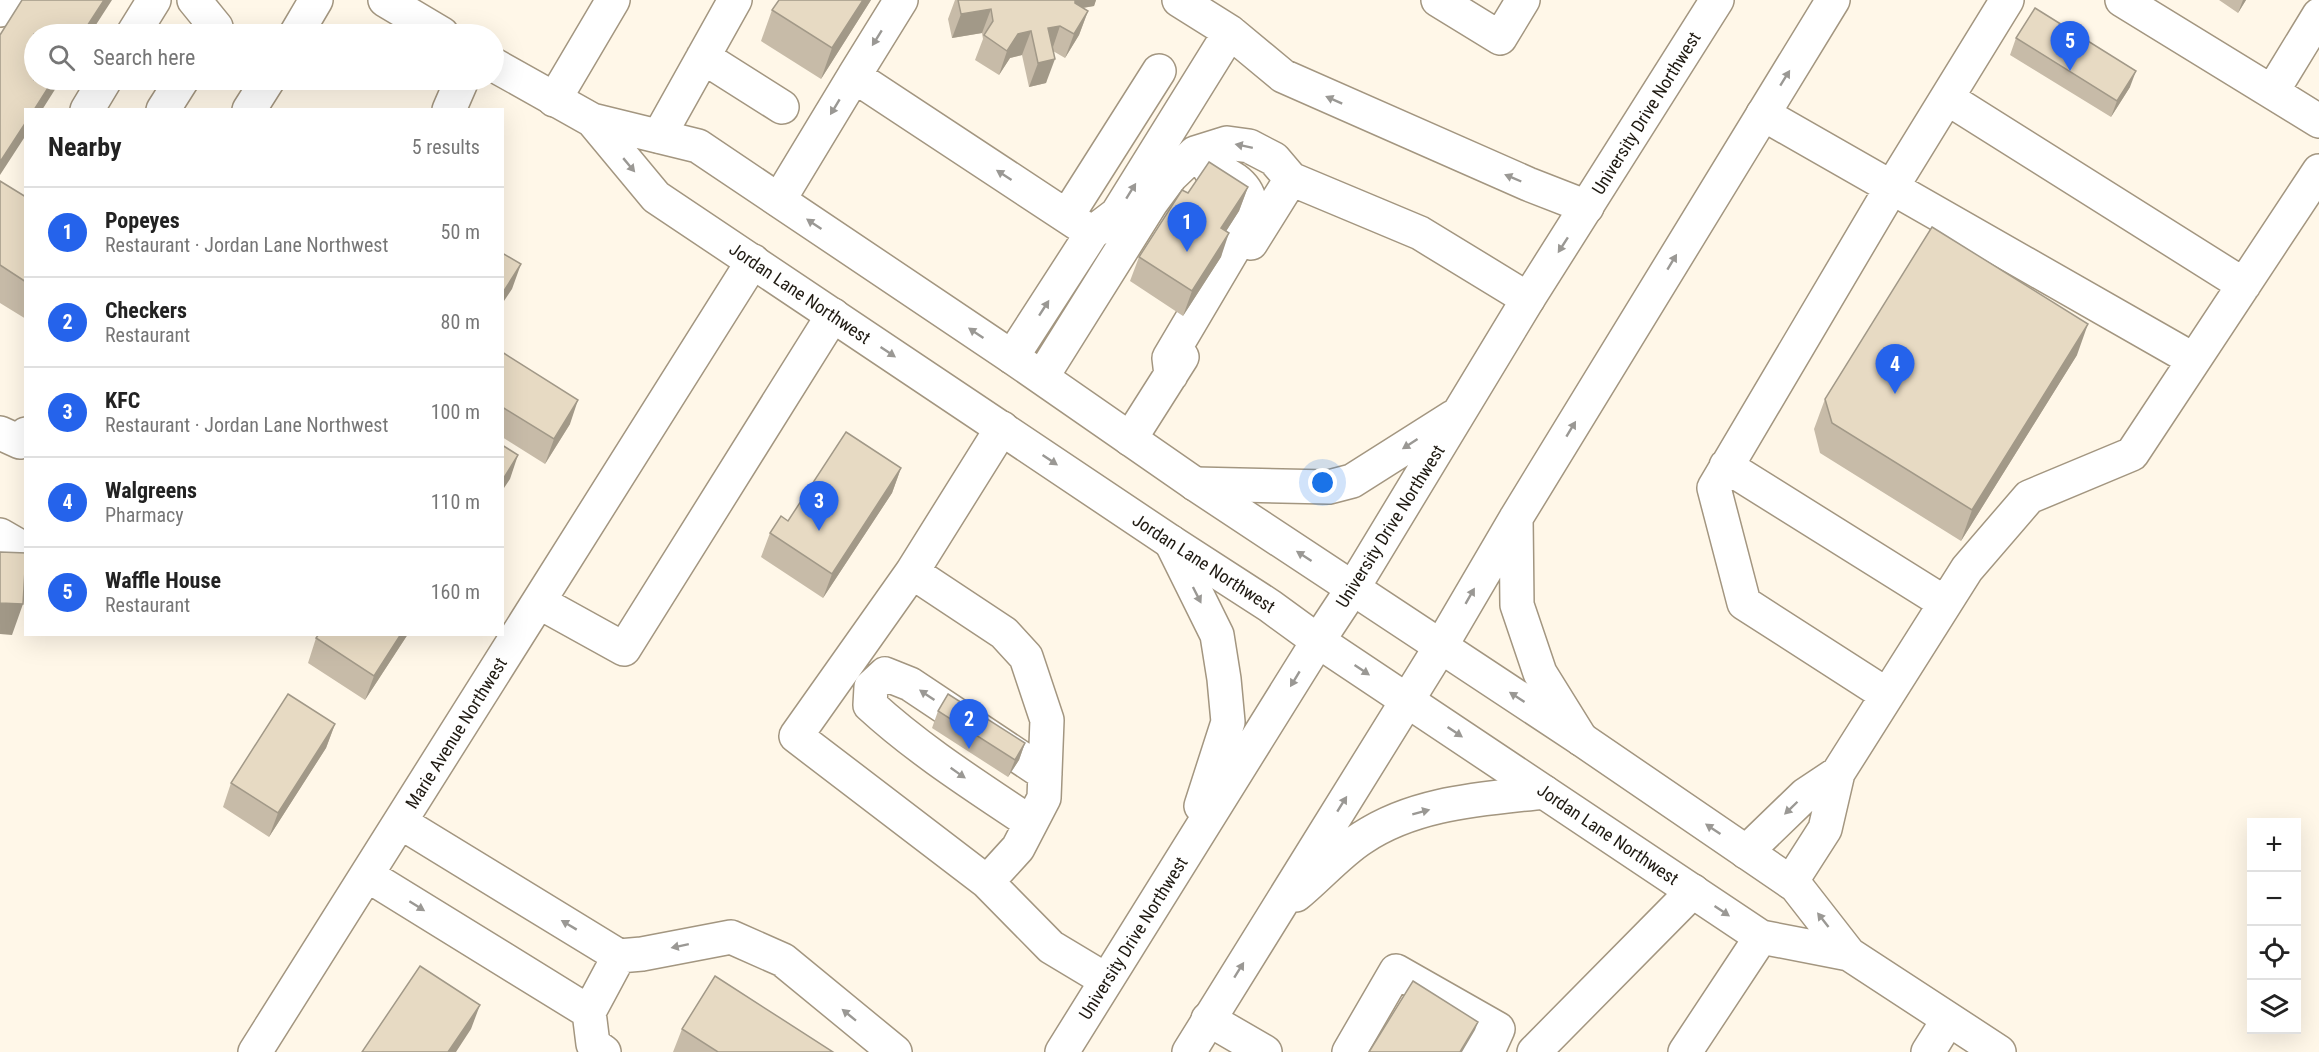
<!DOCTYPE html>
<meta charset="utf-8">
<style>
:root{--surface:#fff;--page:#f6f6f6;--text:#222;--muted:#767676;--line:#e0e0e0;--accent:#2563eb}
body{margin:0;font-family:"Roboto Condensed",sans-serif;background:var(--page);color:var(--text)}
.controls{position:absolute;right:18px;bottom:18px;display:grid;overflow:hidden;border-radius:0px;box-shadow:0 6px 24px #0002}
.controls button{width:54px;height:54px;display:grid;place-items:center;padding:0;border:0;border-bottom:2px solid var(--line);background:var(--surface);color:var(--text);font:30px sans-serif}
.you{position:absolute;left:1323px;top:483px;width:21px;height:21px;margin:-15px;border:4px solid #fff;border-radius:50%;background:#1a73e8;box-shadow:0 0 0 9px #1a73e833}
.badge{display:grid;place-items:center;width:39px;height:39px;border-radius:50%;background:var(--accent);color:#fff;font-size:20px;font-weight:700}
.pin{position:absolute;translate:-50% -50px;filter:drop-shadow(0 2px 3px #0008)}
.pin::after{content:'';position:absolute;top:32px;width:21px;height:18px;background:inherit;clip-path:polygon(0 0,100% 0,50% 100%)}
.list{margin:0;padding:0;list-style:none}
h2{display:flex;justify-content:space-between;align-items:center;height:78px;margin:0;padding:0 24px;font-size:26px}
h2 small{font-size:20px;font-weight:400;color:var(--muted)}
.list li{display:grid;grid-template-columns:39px 1fr auto;gap:18px;align-items:center;box-sizing:border-box;height:90px;padding:0 24px;border-top:2px solid var(--line)}
.list b{display:block;font-size:22px;white-space:nowrap}
.list p{margin:0;font-size:20px;white-space:nowrap;color:var(--muted)}
.list em{font-size:20px;font-style:normal;color:var(--muted)}
.icon{flex:none;width:33px;height:33px;fill:none;stroke:currentColor;stroke-width:2;stroke-linecap:round;stroke-linejoin:round}
.map{position:relative;flex:none;width:2319px;height:1052px;overflow:hidden}
.search{position:absolute;background:var(--surface);box-shadow:0 6px 24px #0002;left:24px;top:24px;width:480px;height:66px;display:flex;align-items:center;gap:15px;box-sizing:border-box;padding:0 21px;border-radius:33px;color:var(--muted);font-size:22px}
.panel{position:absolute;background:var(--surface);box-shadow:0 6px 24px #0002;left:24px;top:108px;width:480px;height:528px;border-radius:0px}
.map>svg:first-child{display:block}
.lines{fill:none;stroke-linecap:round;stroke-linejoin:round}
.minor-casing{stroke:#a39680;stroke-width:36}
.major-casing{stroke:#a39680;stroke-width:36}
.highway-casing{stroke:#a39680;stroke-width:36}
.minor{stroke:#fff;stroke-width:33}
.major{stroke:#fff;stroke-width:33}
.highway{stroke:#fff;stroke-width:33}
.wall{fill:#c7bba8}
.shaded-wall{fill:#a29988}
.building{fill:#e7dac3;stroke:#a29988;stroke-width:1.5}
.oneway{fill:#9a9894}
.labels{text-anchor:middle;dominant-baseline:central;stroke-width:4.5;stroke-linejoin:round;paint-order:stroke}
.street-label{font-size:18px;fill:#1f1a12;stroke:#fff}
</style>
<div class="map">
<svg width="2319" height="1052" viewBox="0 0 2319 1052">
<rect width="100%" height="100%" fill="#fff7e8"/>
<g class="lines">
<defs>
<path id="minor" d="M194,0l22,27 -5,7
M1179,0l51,32 53,44 245,108 59,23
M1438,0l62,38 23,-38
M2122,0l197,121
M0,10l6,-10
M133,34l21,-34
M296,34l20,-34
M703,57l79,50
M854,76l47,-76
M2272,92l47,-77
M1947,98l297,187
M554,100l59,-100
M87,110l18,-30
M163,110l19,-30
M249,110l19,-30
M449,110l13,-30
M1763,114l431,246
M659,136l76,-136
M779,200l75,-124 238,157 -80,124
M1067,216l92,-145
M1092,233l25,-19 113,-182
M1251,243l40,-64
M1171,375l-2,-17 81,-137c0,-6 2,-14 0,-19 -4,-19 -23,-30 -40,-32
M1042,377l109,-174 20,-27 24,-23 32,-10 22,3 25,13 17,20 129,54 108,66
M1002,428l-90,144 -116,164 191,146 64,65 55,33
M0,433l20,9 6,-8
M1130,439l52,-82
M1726,466l219,137
M0,535l26,15
M912,572l92,61 22,24 21,63 -3,78 -26,50 -31,34
M539,602l85,47 209,-334
M1887,695l-143,-92 -30,-115 178,-301 115,-187
M400,822l219,134
M1031,823c-55,-37 -112,-73 -161,-118l1,-18 14,-13 25,10 135,90
M1746,852l59,-57 33,-22
M367,875l222,137
M1791,882l34,-53 13,-56 129,-204 62,-72 103,-43 187,-283
M1208,1019l57,33
M255,1052l498,-791
M604,1052l-11,-8 -4,-32 30,-56 23,-2 89,-17 52,23 112,92
M1349,1052l47,-81 102,58 -9,20 -18,-10
M1534,1052l159,-161
M1685,1052l76,-115
M1928,1052l20,-32"/>
<path id="major" d="M385,0l57,34
M494,65l98,55 106,26 314,211 183,127 386,255 215,147 53,68 150,98
M592,120l64,77 515,345 99,64 48,35 443,296 88,17"/>
<path id="highway" d="M1195,484l134,3 23,-6 101,-64
M1516,518l1,87 23,68 41,66
M1171,542l46,93 7,44 4,43 -27,84
M1296,895c21,-17 44,-43 66,-57 54,-36 121,-39 182,-46
M1062,1052l256,-411 35,-53 175,-289 189,-299
M1189,1052l252,-406 75,-128 317,-518"/>
</defs>
<use href="#minor" class="minor-casing"/>
<use href="#major" class="major-casing"/>
<use href="#highway" class="highway-casing"/>
<use href="#minor" class="minor"/>
<use href="#major" class="major"/>
<use href="#highway" class="highway"/>
</g>
<path class="wall" d="M871,0l-50,79 -60,-38 11,-31z
M955,0h141l-2,6 -11,2 5,3 -9,24 -14,23 -12,-7 -7,32 -17,4 -7,-32 -12,3 -11,17 -24,-15 8,-21 -1,-6 -30,5 -4,-19z
M2219,0h27l-8,13z
M2016,38l114,49 -19,30 -101,-62z
M0,181l26,16v122l-26,-16z
M1248,187l-9,24 -13,20 -5,26 -38,59 -53,-35 9,-24 49,-64z
M502,352l68,72 -25,40 -43,-27z
M2077,355l-116,186 -141,-88 -6,-24 11,-30z
M901,468l-9,25 -69,105 -62,-41 9,-24 18,-12z
M408,634l-43,66 -57,-37 8,-25z
M938,711l87,32 -6,17 -11,17 -76,-49z
M335,724l-9,24 -57,89 -46,-30 8,-24z
M682,1029l151,23h-160z"/>
<path class="shaded-wall" d="M104,0h8l-22,34h-8z
M863,0h8l-50,79 11,-31z
M1067,0h29l-2,6 -31,5z
M2243,0h3l-8,13z
M991,9l-9,24 -30,5 9,-24z
M1088,11l-9,24 -14,23 9,-24z
M1060,26l-8,24 -4,-22z
M1031,31l-9,24 -12,3 -11,17 8,-24 11,-17z
M1055,59l-9,24 -17,4 9,-24z
M2136,71l-6,16 -19,30 6,-16z
M53,80h8l-19,30h-8z
M26,122v13l-26,40v-13z
M1248,187l-9,24 -26,41 8,-24z
M1229,233l-8,24 -38,59 9,-25z
M521,264l-9,25 -10,15v-10z
M2088,324l-11,31 -116,186 11,-31z
M578,400l-8,24 -25,40 9,-25z
M518,455l-8,24 -8,12v-10z
M901,468l-9,25 -69,105 9,-24z
M0,603l23,1 -11,31 -12,-1z
M401,634h7l-43,66 9,-24z
M335,724l-9,24 -57,89 9,-24z
M1025,743l-6,17 -11,17 7,-17z
M480,1005l-9,24 -15,23h-8z
M1478,1022l-3,8 -13,22h-2z"/>
<path class="building" d="M22,0h82l-22,34h-48v46h19l-19,30h-8v12l-26,40v-127z
M779,0h84l-31,48 -60,-38z
M958,0h117v3l13,8 -14,23 -14,-8 -12,2 7,31 -17,4 -7,-32 -13,3 -11,17 -23,-16 9,-14 -2,-12 -30,5z
M2035,8l101,63 -19,30 -101,-63z
M1209,162l39,25 -27,41 8,5 -37,58 -53,-34 43,-67 6,3z
M0,181l26,16v85l-26,-17z
M1932,227l156,97 -116,186 -140,-87 -7,-24z
M502,253l19,11 -19,30z
M502,352l76,48 -24,39 -52,-32z
M846,432l55,36 -69,106 -62,-41 11,-17 7,5z
M502,445l16,10 -16,26z
M0,552l26,1 -3,51 -23,-1z
M319,634h82l-27,42 -58,-38z
M288,694l47,30 -57,89 -47,-30z
M948,694l77,49 -10,17 -77,-49z
M420,966l60,39 -32,47h-86z
M715,976l118,76h-115l-36,-23z
M1413,981l65,41 -18,30h-91z"/>
<defs><path id="oneway-solid" d="M-6-.8H1V-3.2L6.5 0L1 3.2V.8H-6Z" transform="scale(1.5)"/></defs>
<g class="oneway">
<use href="#oneway-solid" transform="translate(877 38) rotate(122)"/>
<use href="#oneway-solid" transform="translate(1785 78) rotate(-58)"/>
<use href="#oneway-solid" transform="translate(1334 100) rotate(-156)"/>
<use href="#oneway-solid" transform="translate(835 107) rotate(121)"/>
<use href="#oneway-solid" transform="translate(1244 146) rotate(-168)"/>
<use href="#oneway-solid" transform="translate(629 165) rotate(50)"/>
<use href="#oneway-solid" transform="translate(1004 175) rotate(-147)"/>
<use href="#oneway-solid" transform="translate(1513 178) rotate(-157)"/>
<use href="#oneway-solid" transform="translate(1131 191) rotate(-58)"/>
<use href="#oneway-solid" transform="translate(814 224) rotate(-146)"/>
<use href="#oneway-solid" transform="translate(1563 245) rotate(123)"/>
<use href="#oneway-solid" transform="translate(1672 262) rotate(-59)"/>
<use href="#oneway-solid" transform="translate(1044 308) rotate(-57)"/>
<use href="#oneway-solid" transform="translate(976 333) rotate(-146)"/>
<use href="#oneway-solid" transform="translate(888 352) rotate(34)"/>
<use href="#oneway-solid" transform="translate(1571 429) rotate(-59)"/>
<use href="#oneway-solid" transform="translate(1410 444) rotate(147)"/>
<use href="#oneway-solid" transform="translate(1050 460) rotate(34)"/>
<use href="#oneway-solid" transform="translate(1304 556) rotate(-147)"/>
<use href="#oneway-solid" transform="translate(1197 595) rotate(63)"/>
<use href="#oneway-solid" transform="translate(1470 596) rotate(-60)"/>
<use href="#oneway-solid" transform="translate(1362 670) rotate(34)"/>
<use href="#oneway-solid" transform="translate(1295 679) rotate(121)"/>
<use href="#oneway-solid" transform="translate(927 695) rotate(-146)"/>
<use href="#oneway-solid" transform="translate(1517 697) rotate(-147)"/>
<use href="#oneway-solid" transform="translate(1455 732) rotate(34)"/>
<use href="#oneway-solid" transform="translate(958 773) rotate(35)"/>
<use href="#oneway-solid" transform="translate(1342 804) rotate(-58)"/>
<use href="#oneway-solid" transform="translate(1791 808) rotate(136)"/>
<use href="#oneway-solid" transform="translate(1421 812) rotate(-15)"/>
<use href="#oneway-solid" transform="translate(1713 829) rotate(-146)"/>
<use href="#oneway-solid" transform="translate(417 906) rotate(32)"/>
<use href="#oneway-solid" transform="translate(1722 911) rotate(34)"/>
<use href="#oneway-solid" transform="translate(1823 920) rotate(-128)"/>
<use href="#oneway-solid" transform="translate(569 925) rotate(-149)"/>
<use href="#oneway-solid" transform="translate(680 946) rotate(168)"/>
<use href="#oneway-solid" transform="translate(1239 970) rotate(-58)"/>
<use href="#oneway-solid" transform="translate(849 1015) rotate(-141)"/>
</g>
<g class="labels">
<g class="street-label">
<text transform="translate(1646 113) rotate(-58)">University Drive Northwest</text>
<text transform="translate(800 293) rotate(34)">Jordan Lane Northwest</text>
<text transform="translate(1390 526) rotate(-58)">University Drive Northwest</text>
<text transform="translate(1204 563) rotate(33)">Jordan Lane Northwest</text>
<text transform="translate(456 733) rotate(-58)">Marie Avenue Northwest</text>
<text transform="translate(1608 834) rotate(34)">Jordan Lane Northwest</text>
<text transform="translate(1133 938) rotate(-58)">University Drive Northwest</text>
</g>
</g>
</svg>
<div class="controls">
<button>+</button>
<button>−</button>
<button><svg class="icon" aria-label="locate" viewBox="0 0 24 24"><circle cx="12" cy="12" r="6"/><path d="M12 2v4M12 18v4M2 12h4M18 12h4"/></svg></button>
<button><svg class="icon" aria-label="layers" viewBox="0 0 24 24"><path d="M12 4l9 5-9 5-9-5zM3 14l9 5 9-5"/></svg></button>
</div>
<div class="you"></div>
<div class="pin badge" style="left:1187px;top:252px">1</div>
<div class="pin badge" style="left:969px;top:749px">2</div>
<div class="pin badge" style="left:819px;top:531px">3</div>
<div class="pin badge" style="left:1895px;top:394px">4</div>
<div class="pin badge" style="left:2070px;top:71px">5</div>
<div class="search"><svg class="icon" aria-label="search" viewBox="0 0 24 24"><circle cx="10" cy="10" r="6"/><path d="M15 15l6 6"/></svg>Search here</div>
<section class="panel">
<h2>Nearby<small>5 results</small></h2>
<ul class="list">
<li><span class="badge">1</span><div><b>Popeyes</b><p>Restaurant · Jordan Lane Northwest</p></div><em>50 m</em></li>
<li><span class="badge">2</span><div><b>Checkers</b><p>Restaurant</p></div><em>80 m</em></li>
<li><span class="badge">3</span><div><b>KFC</b><p>Restaurant · Jordan Lane Northwest</p></div><em>100 m</em></li>
<li><span class="badge">4</span><div><b>Walgreens</b><p>Pharmacy</p></div><em>110 m</em></li>
<li><span class="badge">5</span><div><b>Waffle House</b><p>Restaurant</p></div><em>160 m</em></li>
</ul>
</section>
</div>
